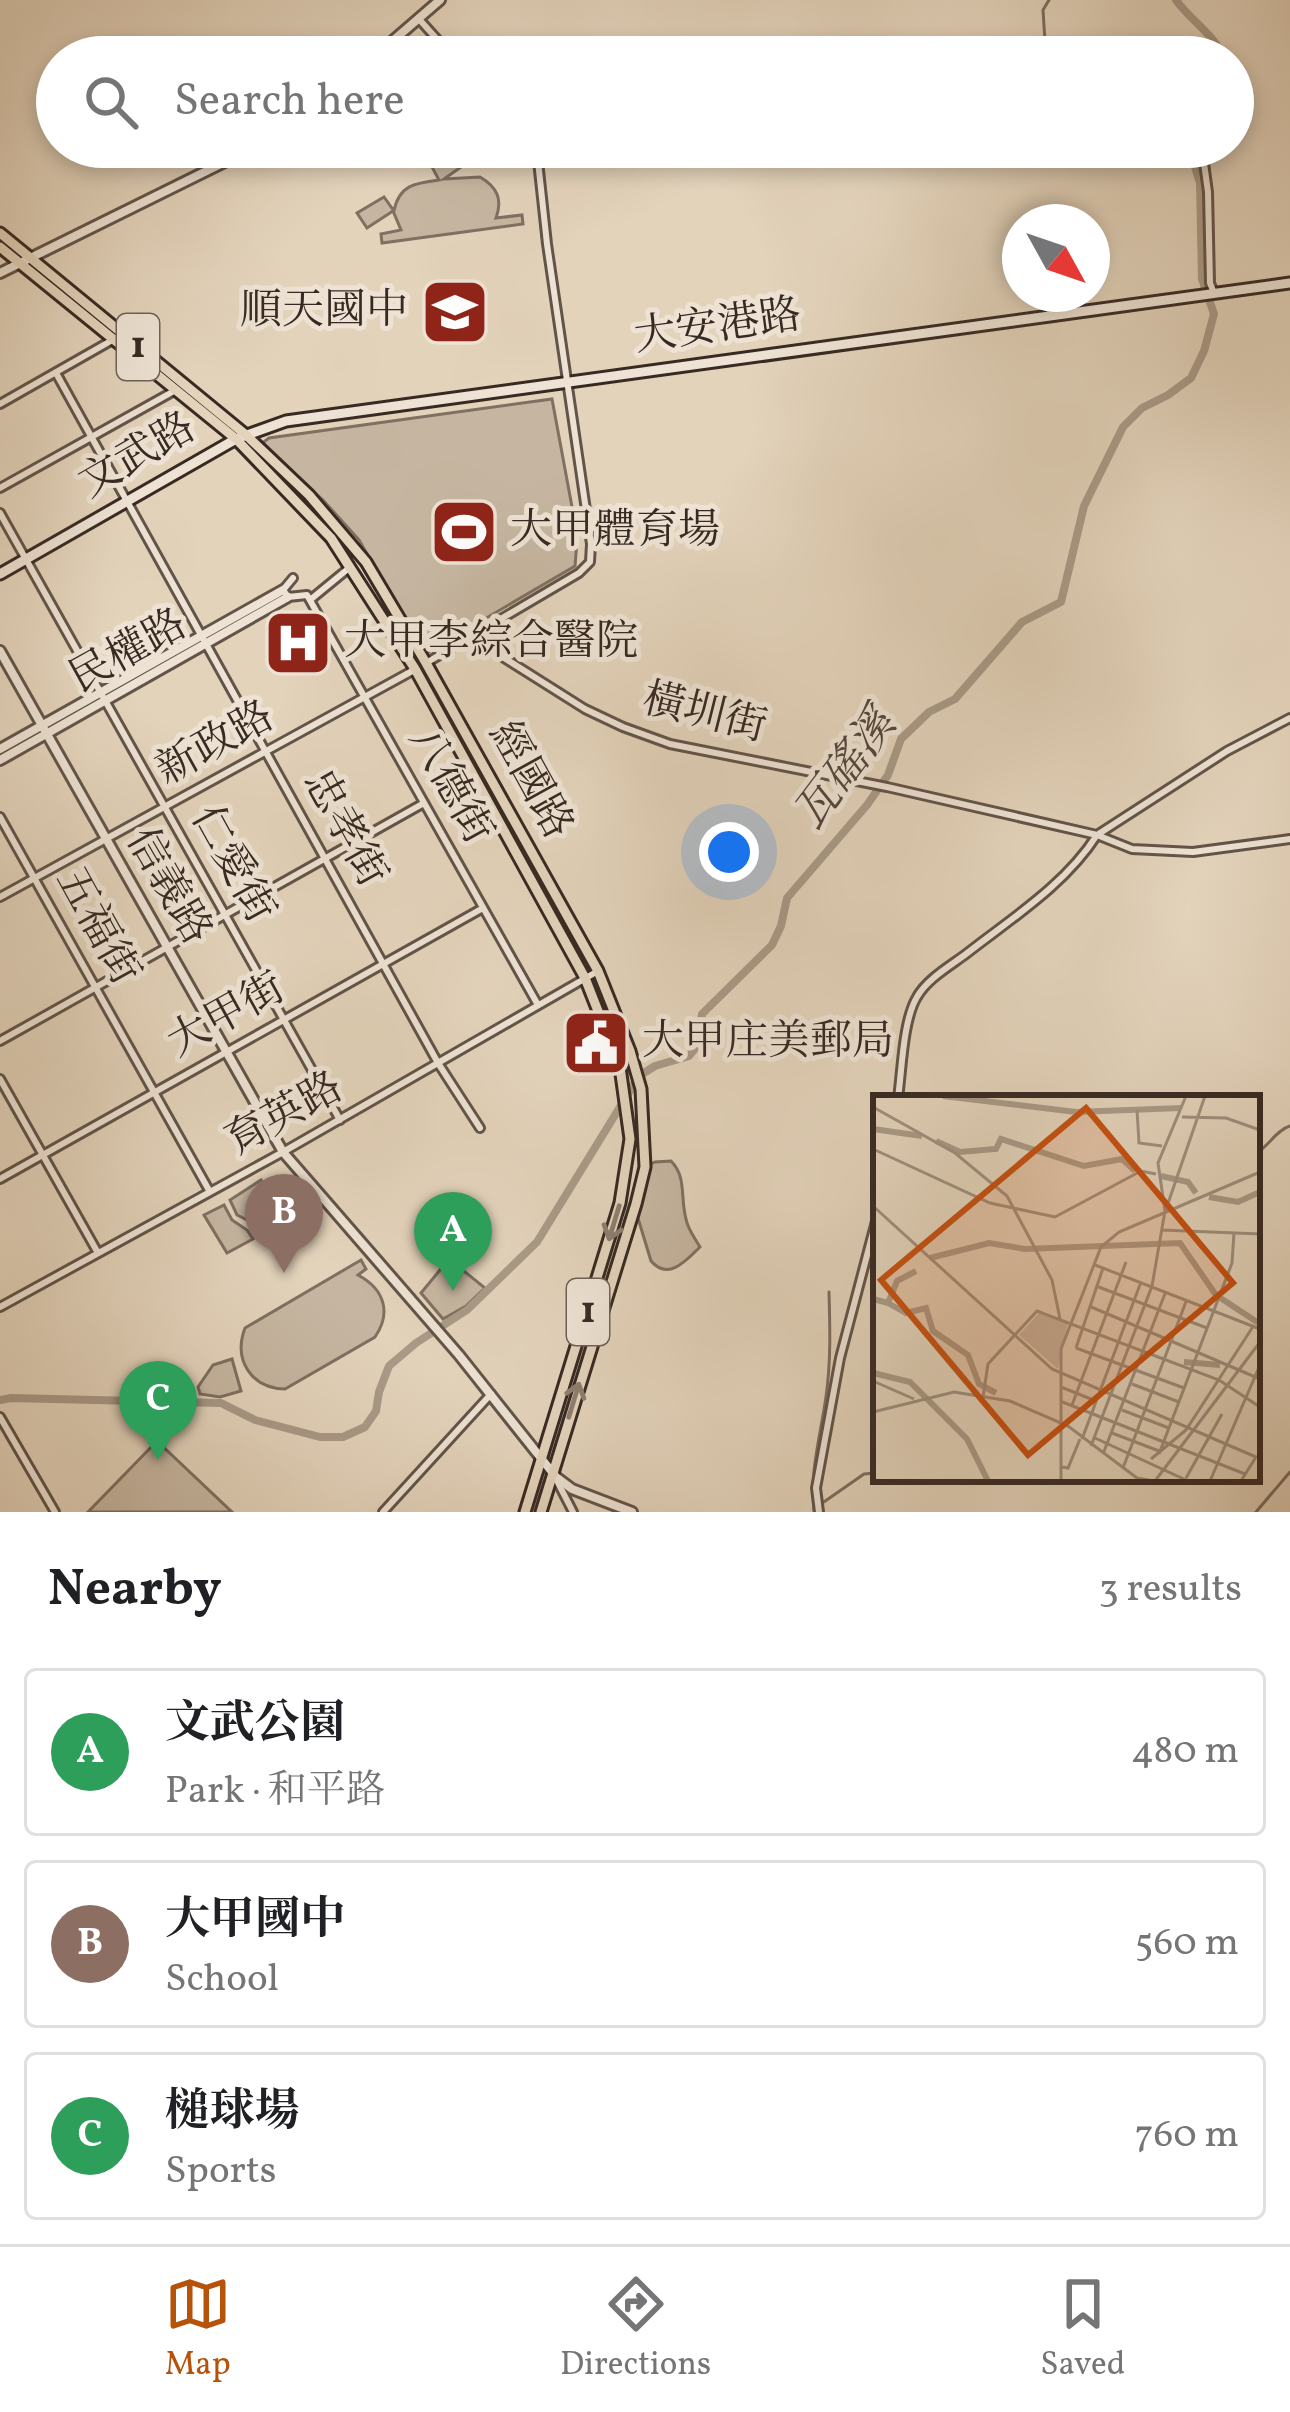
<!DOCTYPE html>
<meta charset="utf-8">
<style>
:root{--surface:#fff;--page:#f2f2f2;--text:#202124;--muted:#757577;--line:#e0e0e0;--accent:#b45309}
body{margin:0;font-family:Vollkorn,"Noto Serif TC",serif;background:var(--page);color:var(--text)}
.compass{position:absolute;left:1002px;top:204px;width:108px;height:108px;border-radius:50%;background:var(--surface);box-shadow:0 6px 18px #0003;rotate:130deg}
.you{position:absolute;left:729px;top:852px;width:42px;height:42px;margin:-30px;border:9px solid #fff;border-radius:50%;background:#1a73e8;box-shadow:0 0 0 18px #1a73e833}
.badge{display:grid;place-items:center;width:78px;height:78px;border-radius:50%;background:var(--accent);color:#fff;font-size:39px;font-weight:700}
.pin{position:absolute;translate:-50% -99px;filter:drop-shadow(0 3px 6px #0008)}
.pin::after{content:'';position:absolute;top:63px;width:42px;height:36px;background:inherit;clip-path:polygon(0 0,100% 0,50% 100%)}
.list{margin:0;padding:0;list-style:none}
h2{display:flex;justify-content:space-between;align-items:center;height:156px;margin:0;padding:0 48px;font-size:51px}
h2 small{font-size:39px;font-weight:400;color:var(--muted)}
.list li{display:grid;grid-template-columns:78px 1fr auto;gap:36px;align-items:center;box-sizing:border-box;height:168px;margin:0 24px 24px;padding:0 24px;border:3px solid var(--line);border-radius:12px}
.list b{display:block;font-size:45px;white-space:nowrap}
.list p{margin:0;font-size:39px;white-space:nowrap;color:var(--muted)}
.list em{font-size:39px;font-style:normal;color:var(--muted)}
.icon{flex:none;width:66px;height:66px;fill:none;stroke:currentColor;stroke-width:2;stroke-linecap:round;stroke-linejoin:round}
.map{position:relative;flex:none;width:1290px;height:1512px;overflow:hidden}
.search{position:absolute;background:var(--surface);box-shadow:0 6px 18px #0003;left:36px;right:36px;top:36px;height:132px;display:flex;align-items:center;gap:30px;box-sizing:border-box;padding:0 42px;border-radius:66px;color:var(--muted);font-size:45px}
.sheet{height:732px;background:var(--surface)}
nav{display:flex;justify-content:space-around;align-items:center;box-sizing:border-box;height:168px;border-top:3px solid var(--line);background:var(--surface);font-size:33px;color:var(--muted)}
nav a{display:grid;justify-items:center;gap:6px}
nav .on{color:var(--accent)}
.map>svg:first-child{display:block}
.green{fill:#c6b6a1;stroke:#7f7062;stroke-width:3}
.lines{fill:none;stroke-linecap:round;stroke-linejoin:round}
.stream{stroke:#7c6d5f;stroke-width:3}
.canal{stroke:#a99a87;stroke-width:8}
.minor-casing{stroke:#635449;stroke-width:12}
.tertiary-casing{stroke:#635449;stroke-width:14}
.secondary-casing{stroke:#382a23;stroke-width:15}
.primary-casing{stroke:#382a23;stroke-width:15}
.minor{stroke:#ede2d3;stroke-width:6}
.tertiary{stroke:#ede2d3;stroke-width:8}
.secondary{stroke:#ede2d3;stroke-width:9}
.primary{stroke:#e3d3bb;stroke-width:9}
.oneway{stroke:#8e7e6f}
.labels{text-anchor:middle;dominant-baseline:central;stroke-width:10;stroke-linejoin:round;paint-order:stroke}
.shield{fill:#ede2d3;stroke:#6e6158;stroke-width:3}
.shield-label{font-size:39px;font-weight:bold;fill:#382a23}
.poi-label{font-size:42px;fill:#382a23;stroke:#ede2d3;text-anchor:start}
.street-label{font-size:42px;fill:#382a23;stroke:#ede2d3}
.water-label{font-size:45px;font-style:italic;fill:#54463c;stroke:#ede2d3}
.inset-river{fill:none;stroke:#a99a87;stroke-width:6}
.inset-road{fill:none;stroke:#9f8f7e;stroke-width:3}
.view{fill:#c55011;fill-opacity:0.15;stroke:#c55011;stroke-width:6}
.inset-edge{fill:none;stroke:#382a23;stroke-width:6}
</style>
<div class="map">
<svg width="1290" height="1512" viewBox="0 0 1290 1512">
<rect width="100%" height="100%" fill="#e3d3bb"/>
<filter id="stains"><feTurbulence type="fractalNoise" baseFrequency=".00167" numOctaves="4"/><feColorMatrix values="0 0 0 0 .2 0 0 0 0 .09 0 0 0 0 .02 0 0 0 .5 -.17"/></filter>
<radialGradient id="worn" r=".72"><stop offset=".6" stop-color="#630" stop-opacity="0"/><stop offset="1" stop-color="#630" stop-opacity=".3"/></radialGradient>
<path class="green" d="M460,149l8,13 -24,17 36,-2c17,10 23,22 16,41l26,-3 1,9 -141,19 -1,-9 20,-4 -8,-19 -26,17 -10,-15 27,-16 10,14c5,-26 21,-28 45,-31l-7,-13z
M552,399l23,124 2,18 -2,25 -150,88 -66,-114 -36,-40 -62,-56 8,-6z
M671,1161c16,16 9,37 15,58 2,11 9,19 14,28 -14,14 -32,34 -49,14l-14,-46 10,-49 8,-4z
M261,1180l17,33 -22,16 -7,-8 -12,-6 -7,-15z
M224,1205l8,15 15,10 6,9 -26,14 -23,-38z
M449,1259l36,29 -19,18 -23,13 -22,-26z
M361,1260l5,9 -8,6c26,14 34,37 17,62l-90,52c-34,-1 -52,-29 -40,-61z
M232,1359l9,32 -21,6 -20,-3 -2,-7 15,-22z
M157,1441l75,71h-144z"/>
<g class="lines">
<path class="stream" d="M455,56l32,-10 51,6 9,5
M859,57l5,-8 19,-7 38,15
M1046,57l-3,-47 6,-10
M1257,1153c12,-8 20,-23 33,-27
M928,1479l12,3 3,-3
M821,1504l43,-30 12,-1
M814,1511c-4,-43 6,-72 12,-114 5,-35 4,-69 3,-105
M1256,1512l34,-40"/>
<path class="canal" d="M1176,0c14,20 39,35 47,57
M0,1400l11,-2 210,5 34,17 65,17h23l22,-10 11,-16 3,-19 10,-26 27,-23 51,-33 70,-68 102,-166 16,-10 34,-10 9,-11 4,-31 70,-69 9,-19 6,-28 80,-93 21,-30 13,-36 28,-27 26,-13 67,-77 39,-20 23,-96 39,-79 19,-19 26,-13 23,-17 13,-27 10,-37 -12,-35 -2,-96 -9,-30 2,-6"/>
<defs>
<path id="minor" d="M418,18l35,39
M1206,147l-3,9 5,36 2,91 4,10
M56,373l382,690 42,65
M0,404l116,-66
M0,488l174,-97
M0,513l340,607
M293,578l-10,12 5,7 19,-2 231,410
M310,600l39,-32
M475,635l26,21 84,53 38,18 47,17 217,43 210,48 35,14 61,3 97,-13
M426,663l153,-90 11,-11 1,-18 -44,-300 -9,-83 -9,-14
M0,817l210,375
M0,897l414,-227
M0,1041l424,-238
M0,1079l98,174
M898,1098c4,-28 5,-78 19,-101 10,-18 33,-31 49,-43 46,-36 99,-69 131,-119l130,-84 63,-33
M0,1179l483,-271
M0,1307l283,-155 315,-181
M0,1417l55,95
M554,1475l19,37
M383,1512l108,-118
M819,1512l-3,-24 24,-130 36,-137"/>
<path id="tertiary" d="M374,57l66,-57
M0,273l255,-126
M0,651l283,501 176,203 97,122 16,12 60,23
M0,749l283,-159
M0,760l288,-163"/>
<path id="secondary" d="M0,574l236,-135 50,-18 1004,-138"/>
<path id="primary" d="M0,233l246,202 63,60 57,67 60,101 172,308 32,80 11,38 4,78 -9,37 -95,308
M0,247l236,192 95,99 84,131 170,309 35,89 10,72 -10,64 -95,309"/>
</defs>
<use href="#minor" class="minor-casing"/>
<use href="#tertiary" class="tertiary-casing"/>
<use href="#secondary" class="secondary-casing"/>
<use href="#primary" class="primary-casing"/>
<use href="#minor" class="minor"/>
<use href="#tertiary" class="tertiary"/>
<use href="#secondary" class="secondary"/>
<use href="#primary" class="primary"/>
</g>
<defs><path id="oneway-shaft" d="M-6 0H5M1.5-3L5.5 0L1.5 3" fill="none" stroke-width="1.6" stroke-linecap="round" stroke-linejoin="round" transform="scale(3)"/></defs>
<g class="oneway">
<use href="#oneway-shaft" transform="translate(614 1223) rotate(107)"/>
<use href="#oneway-shaft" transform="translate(574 1400) rotate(-73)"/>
</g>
<defs>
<symbol id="school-square" viewBox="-11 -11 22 22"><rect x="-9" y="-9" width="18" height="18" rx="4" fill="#8f2418" stroke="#ede2d3"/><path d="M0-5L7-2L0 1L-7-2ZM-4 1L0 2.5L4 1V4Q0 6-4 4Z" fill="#fff"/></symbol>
<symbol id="stadium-square" viewBox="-11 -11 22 22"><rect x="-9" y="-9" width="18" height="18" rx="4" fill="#8f2418" stroke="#ede2d3"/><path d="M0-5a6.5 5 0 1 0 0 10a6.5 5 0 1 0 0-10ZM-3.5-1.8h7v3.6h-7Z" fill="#fff"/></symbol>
<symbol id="hospital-square" viewBox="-11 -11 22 22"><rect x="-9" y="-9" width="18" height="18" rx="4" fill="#8f2418" stroke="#ede2d3"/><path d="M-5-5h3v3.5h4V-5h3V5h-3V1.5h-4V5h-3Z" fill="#fff"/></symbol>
<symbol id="civic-square" viewBox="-11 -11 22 22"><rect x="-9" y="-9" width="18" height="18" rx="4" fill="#8f2418" stroke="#ede2d3"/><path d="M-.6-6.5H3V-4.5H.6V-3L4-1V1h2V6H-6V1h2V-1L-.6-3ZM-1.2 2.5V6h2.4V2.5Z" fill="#fff"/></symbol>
</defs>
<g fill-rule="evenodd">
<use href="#school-square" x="417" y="274" width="76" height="76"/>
<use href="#stadium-square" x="426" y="494" width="76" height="76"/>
<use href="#hospital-square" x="260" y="605" width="76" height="76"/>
<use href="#civic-square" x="558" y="1005" width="76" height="76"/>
</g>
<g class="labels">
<g class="shield">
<rect x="117" y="314" width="42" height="66" rx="9"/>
<rect x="567" y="1279" width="42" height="66" rx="9"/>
</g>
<g class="shield-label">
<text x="138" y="347">1</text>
<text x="588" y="1312">1</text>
</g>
<g class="poi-label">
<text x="408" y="312" text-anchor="end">順天國中</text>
<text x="510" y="532">大甲體育場</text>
<text x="344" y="643">大甲李綜合醫院</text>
<text x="642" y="1043">大甲庄美郵局</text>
</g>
<g class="street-label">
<text transform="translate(718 328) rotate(-8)">大安港路</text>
<text transform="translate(138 457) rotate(-30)">文武路</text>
<text transform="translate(129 653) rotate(-29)">民權路</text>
<text transform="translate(704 715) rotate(14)">橫圳街</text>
<text transform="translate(216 745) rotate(-29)">新政路</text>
<text transform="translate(529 781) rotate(61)">經國路</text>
<text transform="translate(449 786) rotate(61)">八德街</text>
<text transform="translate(343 829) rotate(61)">忠孝街</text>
<text transform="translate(231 865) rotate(61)">仁愛街</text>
<text transform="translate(167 887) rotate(60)">信義路</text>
<text transform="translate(96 927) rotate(61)">五福街</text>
<text transform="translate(227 1017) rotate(-29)">大甲街</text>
<text transform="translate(285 1116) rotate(-29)">育英路</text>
</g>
<g class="water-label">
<text transform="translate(847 770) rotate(-53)">瓦磘溪</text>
</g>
</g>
<g transform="translate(873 1095)">
<rect width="387" height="387" fill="#e3d3bb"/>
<path d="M166,218l29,10 -10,46 -39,-34z" fill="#c6b6a1"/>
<path class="inset-river" d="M70,1l133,16 105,-4M0,34l49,7M63,46l24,11 36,-3 5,-10 83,27 38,-7 13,12M288,81l27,6 8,11M336,102l29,5 22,-10M57,163l59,-15 36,6 155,-6 36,52 44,29M0,204l15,4 9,-22 19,-10M15,208l18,10 20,-5 7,23 35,24 11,29 17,9M311,267l36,3M0,278l37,9 57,57 21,42"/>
<path class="inset-road" d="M0,12l82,46 52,43 45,84 8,39M264,15l2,33 23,3M309,22l44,1 34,12M0,54l117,54 65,14 86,-46 15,3M0,111l179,163 204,88 -15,24M292,117l40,-116M289,135l98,4M222,170l165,64M223,191l111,42M216,211l171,73M203,253l108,40M203,253l27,-80M0,286l41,18M259,289l47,18M188,292l35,14M110,302l5,-33 49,-53 182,69 41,27M187,306l185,73M199,310l54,-143M249,315l47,18M0,317l81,-20 56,9 58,25 69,52 17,3M239,338l47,18M222,343l93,43M209,344l59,-157M218,351l61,-160 13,-75 -7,-48 28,-67M230,359l63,-163M286,359l73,-191 2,-30M278,364l35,-29 68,-105M189,372l6,1 12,-29M250,373l64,-169M313,383l36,-64M188,386v-132l40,-102 18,-15 141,-60M282,386l105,-139M337,386l50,-116"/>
<path class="view" d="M213,13l147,175 -205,172 -147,-175z"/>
<rect width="387" height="387" class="inset-edge"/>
</g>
<rect width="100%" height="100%" filter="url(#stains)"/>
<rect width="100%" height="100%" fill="url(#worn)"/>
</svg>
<svg class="compass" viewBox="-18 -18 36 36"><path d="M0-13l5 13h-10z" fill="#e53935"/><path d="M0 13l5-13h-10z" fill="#757577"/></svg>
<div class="you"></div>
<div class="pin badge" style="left:453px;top:1291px;background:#2e9e5b">A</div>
<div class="pin badge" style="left:284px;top:1273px;background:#8d6e63">B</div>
<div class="pin badge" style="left:158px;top:1460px;background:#2e9e5b">C</div>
<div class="search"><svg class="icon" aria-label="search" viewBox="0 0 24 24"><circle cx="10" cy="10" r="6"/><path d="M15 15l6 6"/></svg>Search here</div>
</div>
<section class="sheet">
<h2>Nearby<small>3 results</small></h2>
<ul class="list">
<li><span class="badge" style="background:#2e9e5b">A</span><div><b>文武公園</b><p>Park · 和平路</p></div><em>480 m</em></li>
<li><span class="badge" style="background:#8d6e63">B</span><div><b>大甲國中</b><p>School</p></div><em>560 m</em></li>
<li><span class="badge" style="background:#2e9e5b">C</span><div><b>槌球場</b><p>Sports</p></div><em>760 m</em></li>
</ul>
</section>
<nav>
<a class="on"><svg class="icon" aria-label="map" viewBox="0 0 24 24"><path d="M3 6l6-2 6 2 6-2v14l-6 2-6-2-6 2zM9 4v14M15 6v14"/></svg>Map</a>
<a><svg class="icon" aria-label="directions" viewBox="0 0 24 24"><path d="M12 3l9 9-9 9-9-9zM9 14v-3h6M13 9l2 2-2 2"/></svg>Directions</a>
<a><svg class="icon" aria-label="saved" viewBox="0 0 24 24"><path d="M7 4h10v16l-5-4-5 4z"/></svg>Saved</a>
</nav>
